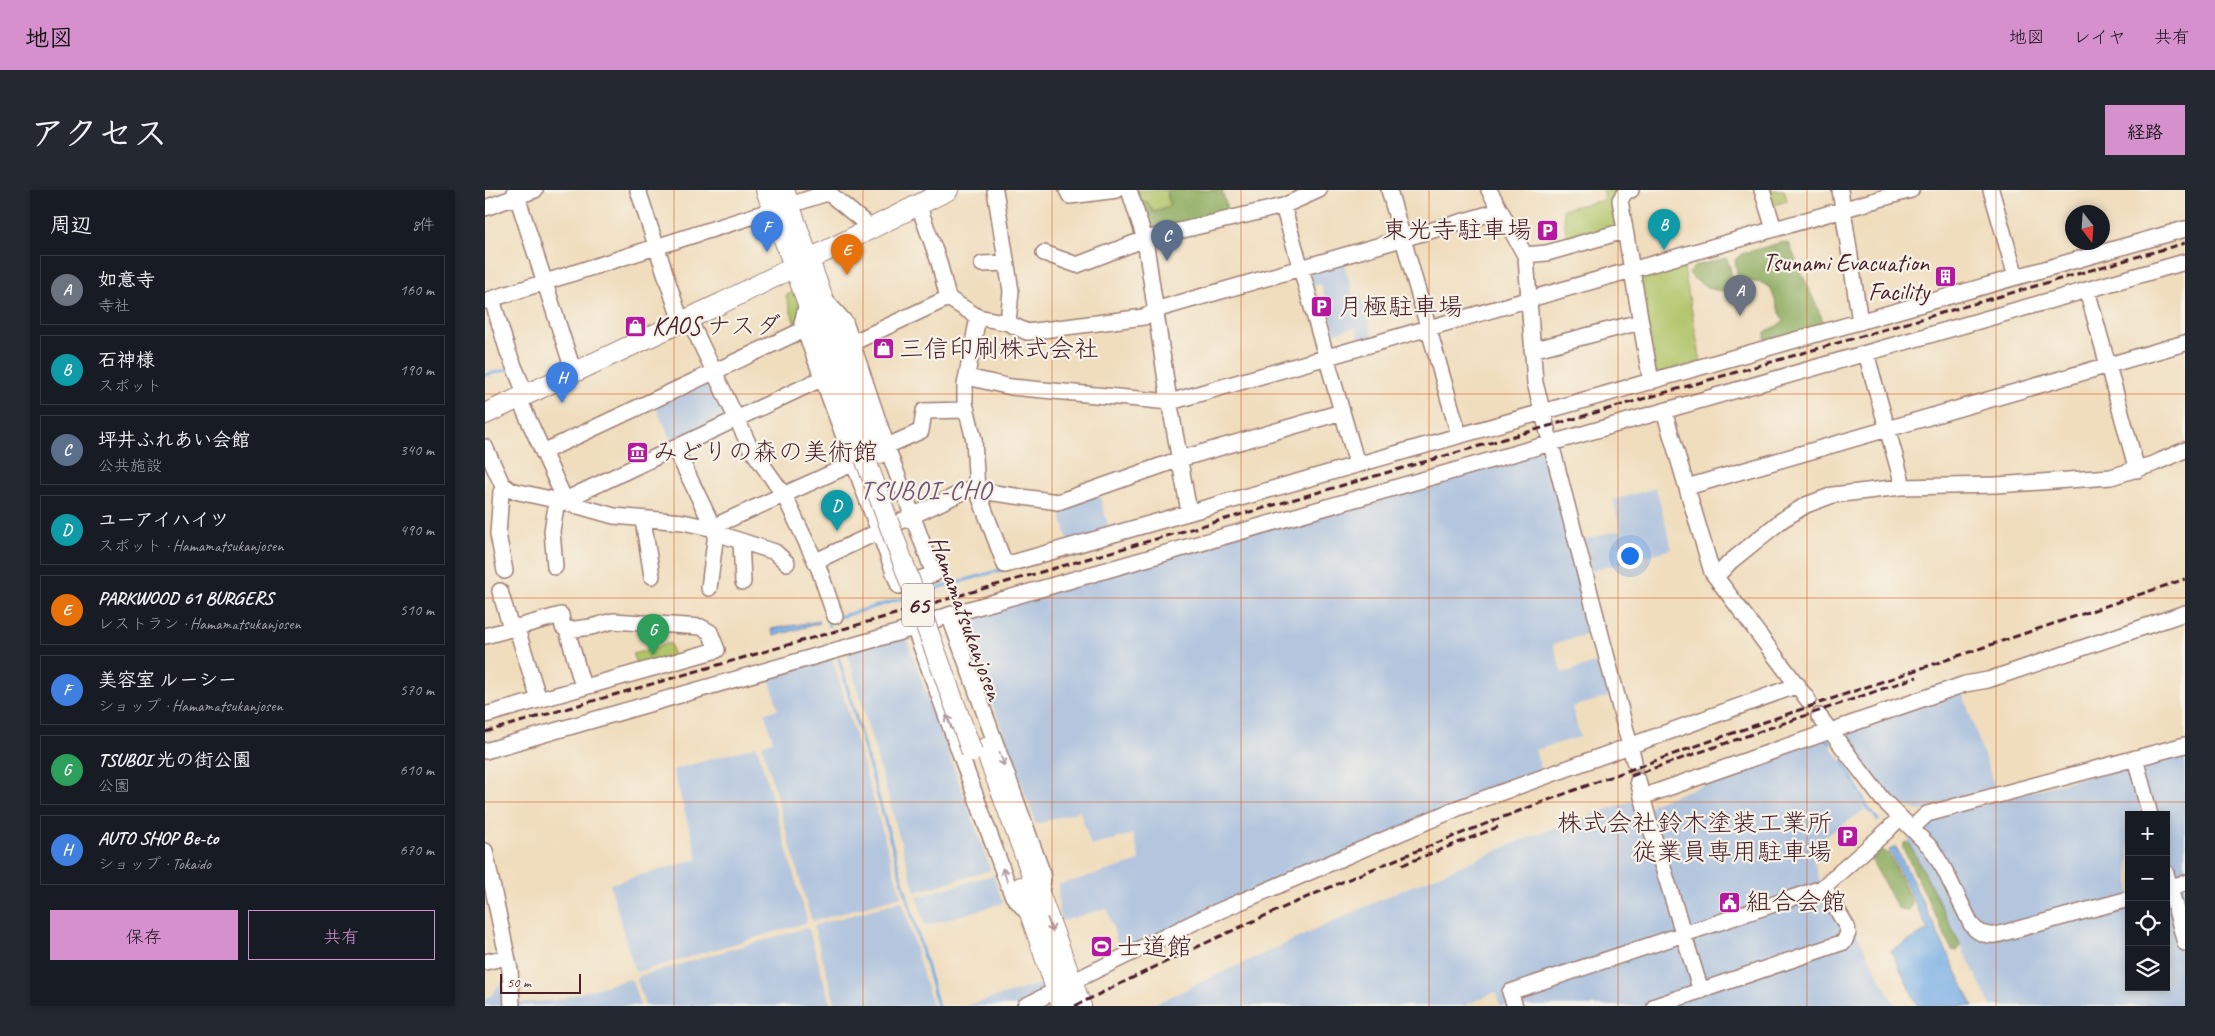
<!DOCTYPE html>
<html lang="ja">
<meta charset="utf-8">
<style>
:root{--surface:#171b24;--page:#242831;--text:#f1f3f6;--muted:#9ea1a6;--line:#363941;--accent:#d690ce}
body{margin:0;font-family:Caveat,"Klee One",sans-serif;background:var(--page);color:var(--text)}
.controls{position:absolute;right:15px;bottom:15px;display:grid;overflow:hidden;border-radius:0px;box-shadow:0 2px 8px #0003}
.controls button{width:45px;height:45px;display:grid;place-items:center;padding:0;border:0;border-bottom:1px solid var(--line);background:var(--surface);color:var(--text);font:25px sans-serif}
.compass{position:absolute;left:1580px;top:15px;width:45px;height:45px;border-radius:50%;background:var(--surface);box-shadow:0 2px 8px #0003;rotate:163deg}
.scale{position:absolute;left:15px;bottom:12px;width:81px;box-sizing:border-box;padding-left:5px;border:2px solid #4a1f2b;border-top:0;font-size:14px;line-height:18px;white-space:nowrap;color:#4a1f2b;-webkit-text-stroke:4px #f7f3e8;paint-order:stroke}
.you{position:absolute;left:1144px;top:365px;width:18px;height:18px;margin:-12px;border:4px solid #fff;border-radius:50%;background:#1a73e8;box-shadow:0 0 0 8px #1a73e833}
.badge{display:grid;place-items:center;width:32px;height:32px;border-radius:50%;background:var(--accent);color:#fff;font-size:16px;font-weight:700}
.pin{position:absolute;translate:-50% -41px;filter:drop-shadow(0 1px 2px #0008)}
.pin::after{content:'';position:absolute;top:26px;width:18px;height:15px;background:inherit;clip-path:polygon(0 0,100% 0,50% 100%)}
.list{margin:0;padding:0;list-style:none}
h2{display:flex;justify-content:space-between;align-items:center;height:65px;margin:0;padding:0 20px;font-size:21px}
h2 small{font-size:16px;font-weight:400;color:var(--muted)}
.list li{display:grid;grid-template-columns:32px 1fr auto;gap:15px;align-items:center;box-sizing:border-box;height:70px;margin:0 10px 10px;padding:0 10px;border:1px solid var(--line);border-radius:0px}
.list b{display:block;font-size:19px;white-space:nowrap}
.list p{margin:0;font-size:16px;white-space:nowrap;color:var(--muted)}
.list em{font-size:16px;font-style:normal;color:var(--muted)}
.actions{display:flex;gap:10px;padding:15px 20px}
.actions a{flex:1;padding:11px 0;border:1px solid var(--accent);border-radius:0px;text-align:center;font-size:18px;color:var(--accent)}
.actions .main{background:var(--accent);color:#111}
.icon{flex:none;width:28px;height:28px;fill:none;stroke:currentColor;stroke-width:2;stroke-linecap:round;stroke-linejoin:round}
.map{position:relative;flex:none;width:1700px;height:816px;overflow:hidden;border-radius:0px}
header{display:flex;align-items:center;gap:30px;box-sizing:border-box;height:70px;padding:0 25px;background:var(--accent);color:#111}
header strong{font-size:24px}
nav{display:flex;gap:28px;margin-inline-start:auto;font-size:18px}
.intro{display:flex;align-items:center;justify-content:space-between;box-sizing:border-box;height:120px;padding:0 30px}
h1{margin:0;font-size:35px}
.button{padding:12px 22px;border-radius:0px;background:var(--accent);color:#111;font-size:18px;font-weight:700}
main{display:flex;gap:30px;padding:0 30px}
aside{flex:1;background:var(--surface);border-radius:0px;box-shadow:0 2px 8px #0003}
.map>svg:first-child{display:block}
.industrial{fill:#b4c6de;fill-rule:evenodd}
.green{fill:#b1c569;stroke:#7e724a}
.forest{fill:#8caa5d;stroke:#6b6444}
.water{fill:#76ade5;stroke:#606688}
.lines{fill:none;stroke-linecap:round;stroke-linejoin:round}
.stream{stroke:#76ade5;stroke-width:3}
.minor-tunnel{stroke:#cfb7a0;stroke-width:15;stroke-dasharray:15 8;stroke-linecap:butt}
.minor-casing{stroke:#9d7e74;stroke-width:18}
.major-casing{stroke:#9d7e74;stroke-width:22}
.minor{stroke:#fff;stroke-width:15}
.major{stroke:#fff;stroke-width:20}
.rail{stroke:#4a1f2b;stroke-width:3;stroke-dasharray:8 4;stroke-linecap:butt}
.major-bridge-casing{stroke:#9d7e74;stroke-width:22;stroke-linecap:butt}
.major-bridge{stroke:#fff;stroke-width:20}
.oneway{stroke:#ae9aa0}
.grid{fill:none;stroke:#d8530f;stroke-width:1;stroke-opacity:0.55}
.labels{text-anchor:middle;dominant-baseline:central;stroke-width:4.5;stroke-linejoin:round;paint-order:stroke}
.shield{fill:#f7f3e8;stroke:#7e5f64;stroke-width:1}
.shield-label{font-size:24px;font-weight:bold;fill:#4a1f2b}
.poi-label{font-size:25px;fill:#4a1f2b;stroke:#f7f3e8;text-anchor:start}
.street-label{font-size:25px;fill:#4a1f2b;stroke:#f7f3e8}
.neighbourhood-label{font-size:26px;letter-spacing:1px;fill:#735275;stroke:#f7f3e8}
</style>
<header>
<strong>地図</strong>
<nav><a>地図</a><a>レイヤ</a><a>共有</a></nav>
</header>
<div class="intro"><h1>アクセス</h1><a class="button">経路</a></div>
<main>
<aside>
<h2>周辺<small>8件</small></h2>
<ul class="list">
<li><span class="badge" style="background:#6b7280">A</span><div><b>如意寺</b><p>寺社</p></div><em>160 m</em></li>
<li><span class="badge" style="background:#0f9aa8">B</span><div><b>石神様</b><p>スポット</p></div><em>190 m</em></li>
<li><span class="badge" style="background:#5c6f8a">C</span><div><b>坪井ふれあい会館</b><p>公共施設</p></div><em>340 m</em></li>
<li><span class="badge" style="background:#0f9aa8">D</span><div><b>ユーアイハイツ</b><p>スポット · Hamamatsukanjosen</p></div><em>490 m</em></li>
<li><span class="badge" style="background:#e8710a">E</span><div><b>PARKWOOD 61 BURGERS</b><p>レストラン · Hamamatsukanjosen</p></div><em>510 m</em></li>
<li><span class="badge" style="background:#3f7fe0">F</span><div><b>美容室 ルーシー</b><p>ショップ · Hamamatsukanjosen</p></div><em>570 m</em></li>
<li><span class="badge" style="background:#2e9e5b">G</span><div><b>TSUBOI 光の街公園</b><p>公園</p></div><em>610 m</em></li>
<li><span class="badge" style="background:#3f7fe0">H</span><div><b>AUTO SHOP Be-to</b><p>ショップ · Tokaido</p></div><em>670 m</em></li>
</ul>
<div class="actions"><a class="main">保存</a><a>共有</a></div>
</aside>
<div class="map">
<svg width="1700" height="816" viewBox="0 0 1700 816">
<rect width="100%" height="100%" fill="#f7f3e8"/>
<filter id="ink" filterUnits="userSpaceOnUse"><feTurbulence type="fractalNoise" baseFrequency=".02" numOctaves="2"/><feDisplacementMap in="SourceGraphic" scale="10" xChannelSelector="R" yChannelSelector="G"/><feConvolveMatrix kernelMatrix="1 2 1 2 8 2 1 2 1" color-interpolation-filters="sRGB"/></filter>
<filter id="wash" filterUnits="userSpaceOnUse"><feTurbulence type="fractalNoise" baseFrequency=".0096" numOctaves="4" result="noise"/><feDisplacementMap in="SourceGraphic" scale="20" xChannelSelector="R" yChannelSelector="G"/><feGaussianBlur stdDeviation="1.12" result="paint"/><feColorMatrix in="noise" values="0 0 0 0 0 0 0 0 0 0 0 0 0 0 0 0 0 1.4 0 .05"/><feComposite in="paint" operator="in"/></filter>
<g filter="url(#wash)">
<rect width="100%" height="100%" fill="#f0ddbd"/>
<path class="industrial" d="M858,69l11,40 7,-2 12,41 -13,4 -4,-15 -21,6 -14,-49 -10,3 -1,-18z
M225,190l18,39 -54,26 -19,-39z
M1060,258l49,184 -41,12 9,29 39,-12 10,35 -39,11 8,30 -45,13 7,24 -421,180 -14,-46 -45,13 -3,-7 -1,-29 82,-24 -7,-27 -42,12 -11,-35 -44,13 -76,-210z
M1171,298l16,61 -81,22 -8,-31 38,-10 -8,-30z
M613,301l12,41 -41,11 -11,-38z
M420,445l86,235 -76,22 -68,-240z
M347,466l69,240 -87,25 -3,-2 -49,-174 11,-4 -8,-28 13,-4 -10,-35z
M1477,501l34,100 -76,20 -27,-9 -51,-64 2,-7z
M1339,548l18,24 24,47 -56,38 10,35 16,13 59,111h-394l-6,-14 -31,14h-314l241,-111 141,-59 102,-36 17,7 1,-4 101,-35 7,-8z
M272,556l50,174 -2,3 -168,49 -3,-2 -24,-86 88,-25 -25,-89z
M1700,560v256h-194l-83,-166 17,-20zM1644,625h37v172h-37z
M508,685l10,28 -78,23 -8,-29z
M417,711l30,105h-96l-22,-78 2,-3z
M321,738l3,2 22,76h-186l-8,-27 2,-3z
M22,784l1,32h-23v-7l8,-5z
M144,789l3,2 8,25h-125v-3l41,-3z
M557,794l3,8 -27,14h-54z"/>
<path class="green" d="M652,0h29l4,15 -17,7 -4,-8 -7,2z
M1118,0h15l-6,8 4,30 -49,14 -4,-33 41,-9z
M1282,0h17l3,11 -17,5z
M1198,74l18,98 -45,12 -16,-97z
M309,101l7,17 -5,20 -10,-32z
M185,453l4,14 -37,10 -4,-13z"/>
<path class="forest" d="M681,0h56l6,22 -77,20 -9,-28 1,-3 5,1 5,10 14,-4 3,-5z
M1298,52l6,2 35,79 -2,3 -54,15 -3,-2v-7l14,-7 4,-4 -13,-34 -8,-4 -21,-3 -4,-6 -2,-14 6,-6z
M1241,68c3,4 4,10 5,15 5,32 -29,14 -41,2l-1,-3 6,-6z
M1422,652l3,2 51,102 -4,5 -5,-1 -49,-102v-4z
M1392,660h5l7,4 23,48 -2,7 -4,2 -7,-1 -27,-49 1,-8z"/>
<path class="water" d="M334,431l1,2 -46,13 -3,-7z
M1411,657l77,159h-55l-27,-55 37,-21 -39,-80z"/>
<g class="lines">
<path class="stream" d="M0,185l25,-6
M436,403l83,-24
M341,422l3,14
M354,427l69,-20
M354,469l99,347
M1341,549l4,4
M1358,571l25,47 10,12"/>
</g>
</g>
<g filter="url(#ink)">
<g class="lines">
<path class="minor-tunnel" d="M1149,571l4,20"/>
<defs>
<path id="minor" d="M30,0l59,183
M153,0l43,132
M345,0l1,5 33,27 3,7
M510,0l16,101 -3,32
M582,0l3,6 47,-6
M644,0l16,49 23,155 21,118
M904,0l70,245
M1004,0l37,67 9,126 99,378
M1146,0l-5,1 -6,9 31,182
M1277,0l12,39
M1355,0l20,132
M1506,0l25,87
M433,14l21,58 9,36 30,19 30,6 19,9 117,-15 18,-9 337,-97
M305,15l40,-13
M798,16l74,258
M0,18l50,-18
M559,63l33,12 68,-26 138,-33 36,-16
M1040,65l22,-2 77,-22
M497,74l23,-1
M1602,100l50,180
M7,109l16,53 18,43
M0,111l288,-91
M322,113l-5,20 97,263 35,-12 -47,-127 -42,-125 -19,-21
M493,127l-13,68v18l9,37 3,50 28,75 1180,-336
M204,129l61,128 34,48 35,74 16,47
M367,153l96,-45
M1047,160l108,-28
M1381,163l35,125v9
M482,187l44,10 159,15 741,-212
M34,209l46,101 258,-122
M1179,221l48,161 96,128
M402,256l34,-15 3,-20 43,-1
M0,257l17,37 8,6 54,12 50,14 69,6 27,6 144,-65
M190,258l41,85 -7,55
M58,262l262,-123
M1202,297l498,-144
M20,298l-4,4 -3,42 7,37
M494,305l8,-3 71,10 122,-43 162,-47
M158,330l9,56
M231,343l25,8 2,41
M256,351l34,11 12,11
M331,371l160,-75
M70,377l-3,-36 5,-31
M1231,387l14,-15 52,-42 24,-15 27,-10 68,-8 95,-2 115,-8 42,-13 32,-14
M15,401l11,37
M464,425l92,254 2,8 -2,15
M31,436l23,74
M429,437l94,258 5,11 13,15
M82,440l16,57
M0,446l76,-21 2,12 4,3 24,-3 22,-6 88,6 9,5 7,18 -232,65
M1334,526l63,83 49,49 13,21 27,55c6,9 14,12 25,11l133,-36
M0,561l422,-121 42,-15 1236,-353
M1650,568l15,57
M1153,591l11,41 52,169
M1157,607l323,-113 23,-4 197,-67
M1427,638l15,-14 258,-69
M0,661l25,119 2,36
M1681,683l19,70
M1681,698l19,-5
M0,772l22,-5
M587,792l133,-65 253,-109 340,-123
M540,816l32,-16
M1030,816l-5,-14 312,-104 66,-58 12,-13
M1170,816l189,-64 4,-9 -1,-6 -23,-40"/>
<path id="major" d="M281,0l99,268
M299,0l94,264
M0,224l237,-111 226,-113
M500,558l96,258
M536,697l41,119"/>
</defs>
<use href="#minor" class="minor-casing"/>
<use href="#major" class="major-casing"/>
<use href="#minor" class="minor"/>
<use href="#major" class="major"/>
<path class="rail" d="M0,542l1700,-489
M1146,586l286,-99
M917,675l96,-38
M590,816c123,-61 249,-119 377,-169 241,-95 488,-174 733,-258"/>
<defs>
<path id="major-bridge" d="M380,268l107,294"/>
</defs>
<use href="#major-bridge" class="major-bridge-casing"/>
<use href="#major-bridge" class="major-bridge"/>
</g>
<defs><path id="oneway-shaft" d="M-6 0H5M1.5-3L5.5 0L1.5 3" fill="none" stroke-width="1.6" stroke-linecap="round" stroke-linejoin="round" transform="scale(1.25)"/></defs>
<g class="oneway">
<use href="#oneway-shaft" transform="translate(464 532) rotate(-110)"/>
<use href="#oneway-shaft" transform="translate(517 569) rotate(70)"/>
<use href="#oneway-shaft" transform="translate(520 685) rotate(-110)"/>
<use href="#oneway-shaft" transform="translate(565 735) rotate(69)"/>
</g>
</g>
<path class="grid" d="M189,0v816M378,0v816M567,0v816M756,0v816M944,0v816M1133,0v816M1322,0v816M1511,0v816M0,204h1700M0,408h1700M0,612h1700"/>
<defs>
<symbol id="parking-square" viewBox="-11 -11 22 22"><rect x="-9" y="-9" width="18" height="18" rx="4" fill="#b5179e" stroke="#f7f3e8"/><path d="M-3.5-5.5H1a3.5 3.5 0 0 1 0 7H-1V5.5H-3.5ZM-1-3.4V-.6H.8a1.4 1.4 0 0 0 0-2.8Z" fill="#fff"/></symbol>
<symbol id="building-square" viewBox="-11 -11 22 22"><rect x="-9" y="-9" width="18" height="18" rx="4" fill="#b5179e" stroke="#f7f3e8"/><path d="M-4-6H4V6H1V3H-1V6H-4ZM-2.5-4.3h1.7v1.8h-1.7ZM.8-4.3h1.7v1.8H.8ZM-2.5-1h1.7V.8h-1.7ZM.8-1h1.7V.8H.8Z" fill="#fff"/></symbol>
<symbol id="shop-square" viewBox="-11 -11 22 22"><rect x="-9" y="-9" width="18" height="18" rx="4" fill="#b5179e" stroke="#f7f3e8"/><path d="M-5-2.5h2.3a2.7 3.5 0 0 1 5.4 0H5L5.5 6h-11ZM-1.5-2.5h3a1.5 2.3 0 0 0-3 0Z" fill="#fff"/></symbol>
<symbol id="museum-square" viewBox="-11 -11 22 22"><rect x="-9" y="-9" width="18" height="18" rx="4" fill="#b5179e" stroke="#f7f3e8"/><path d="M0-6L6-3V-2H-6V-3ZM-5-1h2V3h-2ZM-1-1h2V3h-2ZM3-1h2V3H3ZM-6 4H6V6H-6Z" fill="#fff"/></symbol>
<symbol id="civic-square" viewBox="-11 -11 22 22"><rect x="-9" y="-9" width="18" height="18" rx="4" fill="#b5179e" stroke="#f7f3e8"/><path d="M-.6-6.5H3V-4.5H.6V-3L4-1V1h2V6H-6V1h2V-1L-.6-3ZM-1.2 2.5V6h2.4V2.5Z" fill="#fff"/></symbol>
<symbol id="stadium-square" viewBox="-11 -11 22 22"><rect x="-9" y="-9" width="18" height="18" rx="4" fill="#b5179e" stroke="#f7f3e8"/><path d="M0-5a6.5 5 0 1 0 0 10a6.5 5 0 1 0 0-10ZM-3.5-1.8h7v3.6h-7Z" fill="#fff"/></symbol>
</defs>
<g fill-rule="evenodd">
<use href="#parking-square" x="1050" y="28" width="25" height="25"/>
<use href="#building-square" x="1448" y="74" width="25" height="25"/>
<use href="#parking-square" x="824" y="104" width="25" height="25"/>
<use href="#shop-square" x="138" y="124" width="25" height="25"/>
<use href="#shop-square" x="386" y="146" width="25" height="25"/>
<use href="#museum-square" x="140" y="250" width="25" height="25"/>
<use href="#parking-square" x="1350" y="634" width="25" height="25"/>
<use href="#civic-square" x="1232" y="700" width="25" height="25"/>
<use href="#stadium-square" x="604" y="744" width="25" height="25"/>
</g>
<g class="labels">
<rect class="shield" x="417" y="393.5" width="32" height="43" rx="4"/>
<g class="shield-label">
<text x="433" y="415">65</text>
</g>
<g class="poi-label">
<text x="1047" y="40" text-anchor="end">東光寺駐車場</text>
<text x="1444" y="73" text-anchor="end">Tsunami Evacuation<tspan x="1444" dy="29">Facility</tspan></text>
<text x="853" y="117">月極駐車場</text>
<text x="167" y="136">KAOS ナスダ</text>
<text x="414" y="159">三信印刷株式会社</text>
<text x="168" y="262">みどりの森の美術館</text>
<text x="1347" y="633" text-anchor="end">株式会社鈴木塗装工業所<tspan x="1347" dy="29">従業員専用駐車場</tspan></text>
<text x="1261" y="712">組合会館</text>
<text x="632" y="757">士道館</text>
</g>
<g class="street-label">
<text transform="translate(481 428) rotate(70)">Hamamatsukanjosen</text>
</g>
<g class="neighbourhood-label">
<text x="441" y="300">TSUBOI-CHO</text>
</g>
</g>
</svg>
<div class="controls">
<button>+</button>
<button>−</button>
<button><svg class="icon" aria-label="locate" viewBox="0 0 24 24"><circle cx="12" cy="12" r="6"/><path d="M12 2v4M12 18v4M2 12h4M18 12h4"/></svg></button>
<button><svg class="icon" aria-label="layers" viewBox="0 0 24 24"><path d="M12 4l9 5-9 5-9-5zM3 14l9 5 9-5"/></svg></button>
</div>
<svg class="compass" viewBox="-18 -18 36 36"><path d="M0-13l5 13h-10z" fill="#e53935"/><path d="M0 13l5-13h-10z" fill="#9ea1a6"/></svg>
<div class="scale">50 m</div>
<div class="you"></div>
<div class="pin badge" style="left:1255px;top:126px;background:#6b7280">A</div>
<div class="pin badge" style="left:1179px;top:60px;background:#0f9aa8">B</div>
<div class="pin badge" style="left:682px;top:71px;background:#5c6f8a">C</div>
<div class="pin badge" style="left:352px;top:341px;background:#0f9aa8">D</div>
<div class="pin badge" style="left:362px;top:85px;background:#e8710a">E</div>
<div class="pin badge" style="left:282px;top:62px;background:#3f7fe0">F</div>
<div class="pin badge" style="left:168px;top:465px;background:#2e9e5b">G</div>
<div class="pin badge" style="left:77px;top:213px;background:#3f7fe0">H</div>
</div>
</main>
